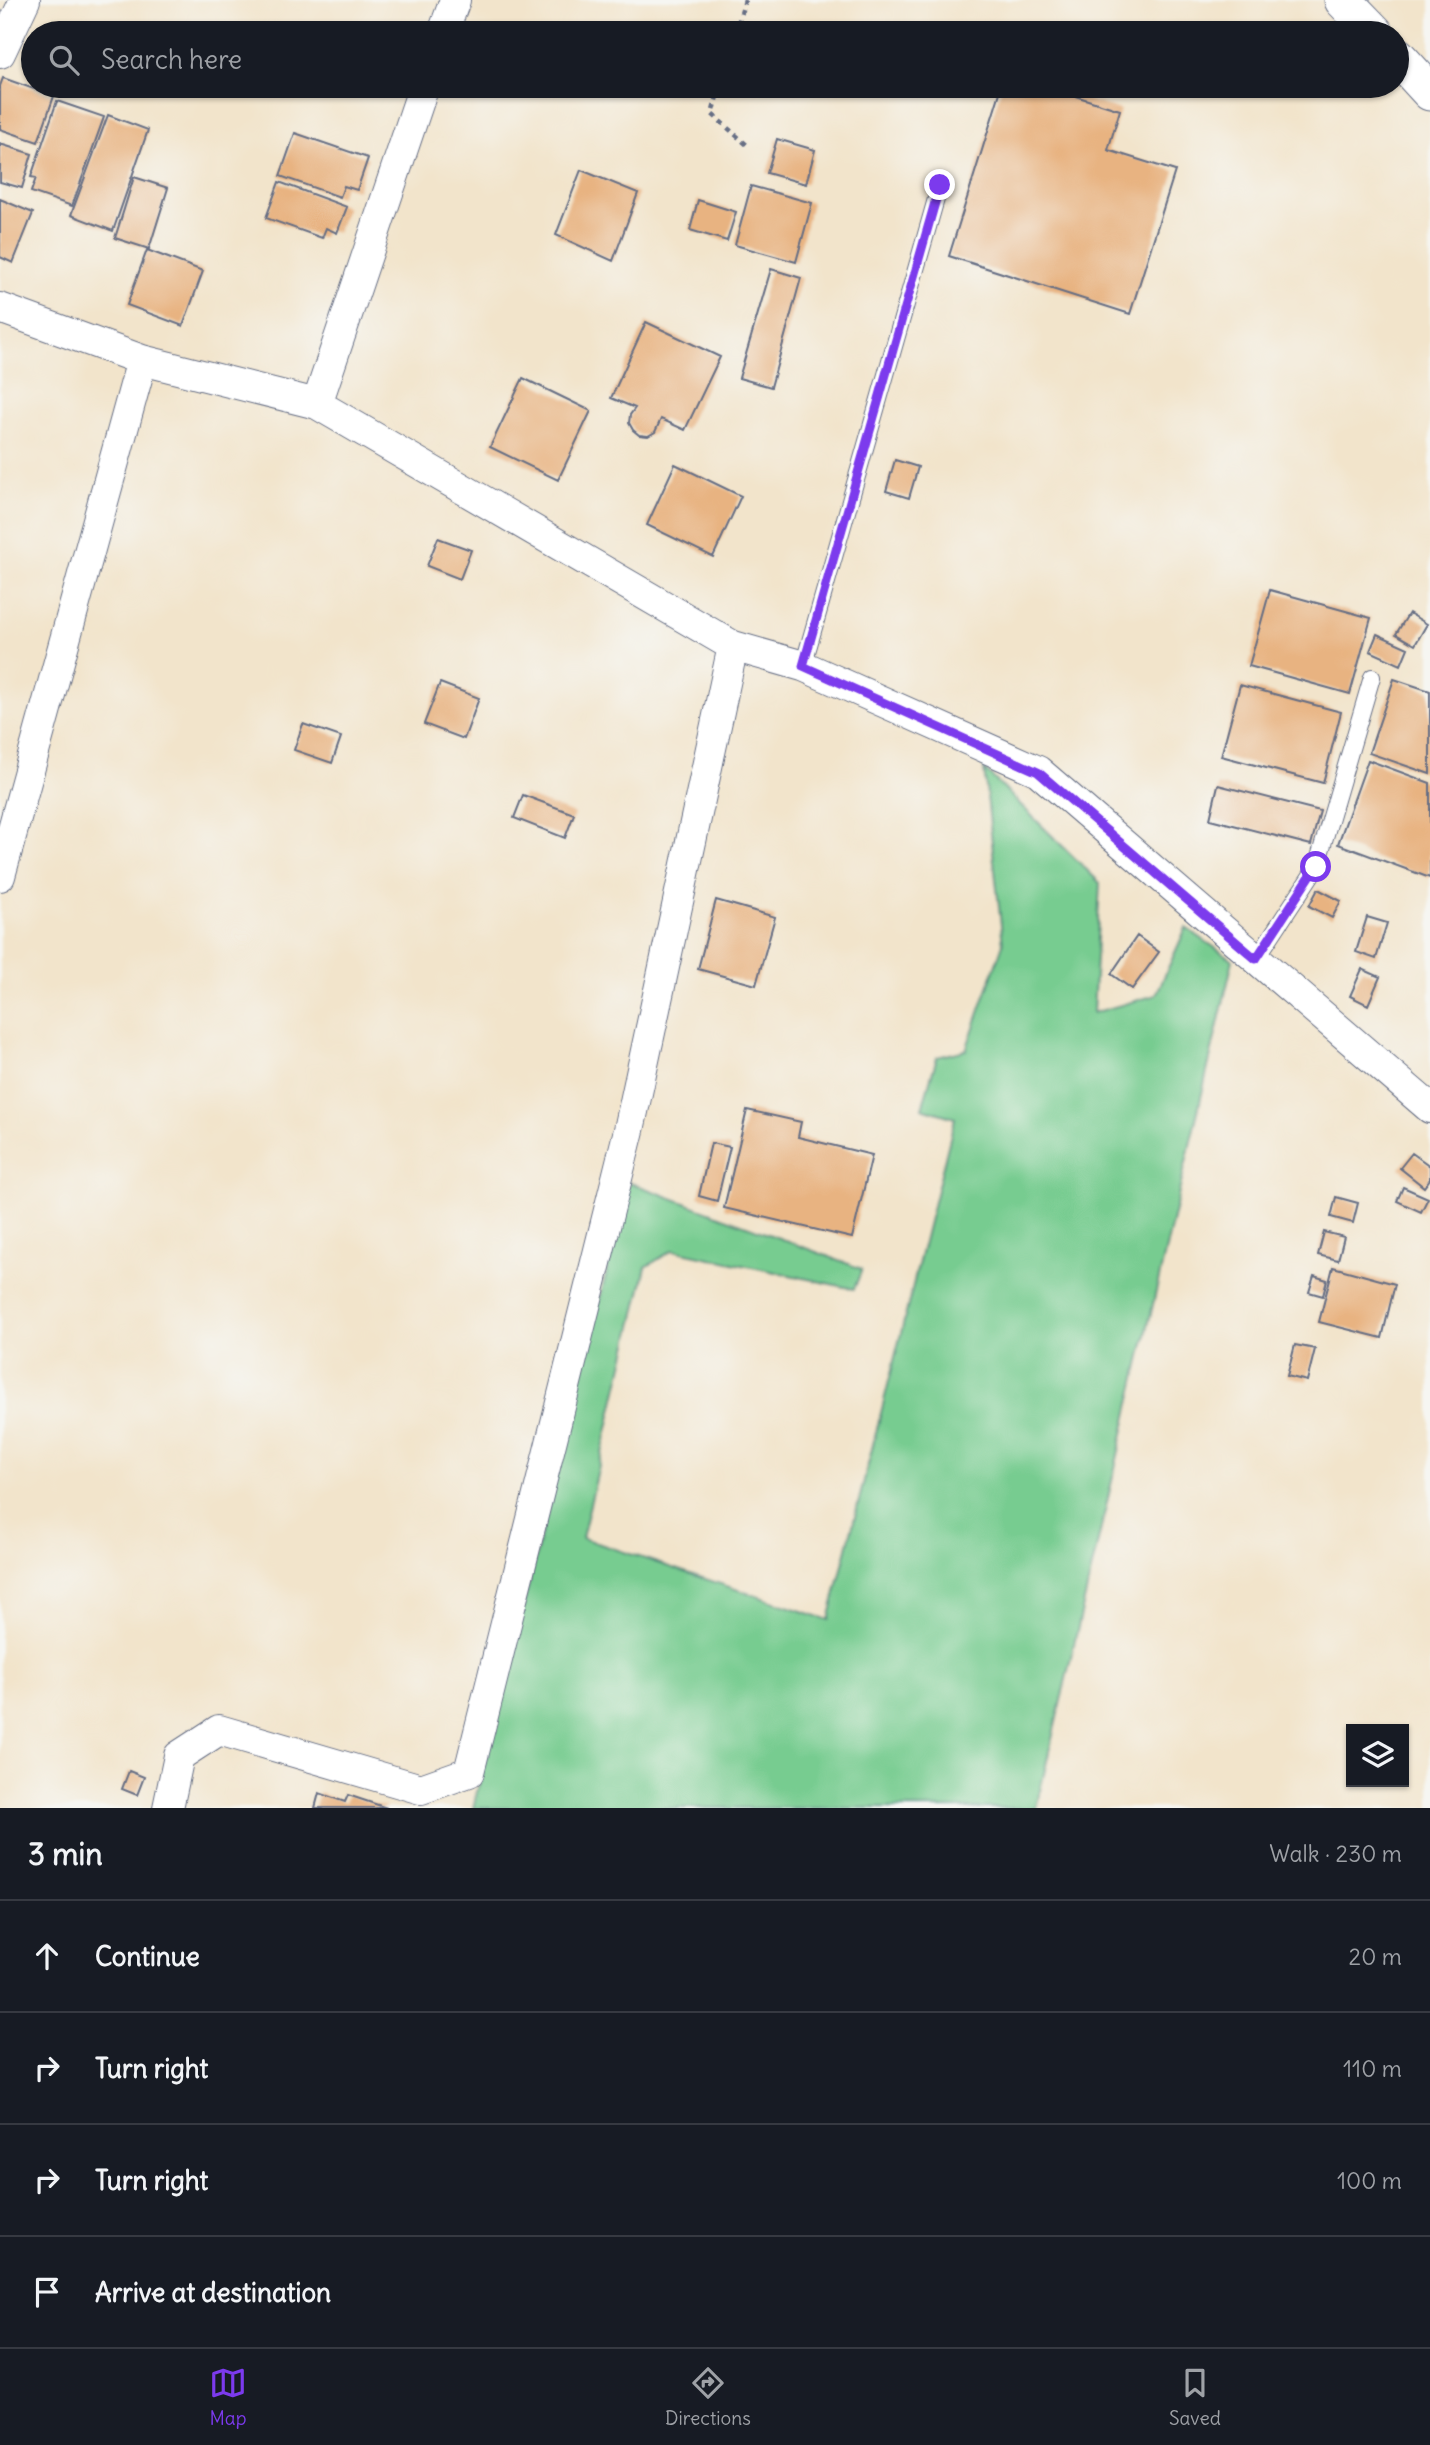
<!DOCTYPE html>
<meta charset="utf-8">
<style>
:root{--surface:#171b24;--page:#20242c;--text:#f1f3f6;--muted:#9ea1a6;--line:#363941;--accent:#7c3aed}
body{margin:0;font-family:Delius,sans-serif;background:var(--page);color:var(--text)}
.controls{position:absolute;right:21px;bottom:21px;display:grid;overflow:hidden;border-radius:0px;box-shadow:0 2px 5px #0004}
.controls button{width:63px;height:63px;display:grid;place-items:center;padding:0;border:0;border-bottom:2px solid var(--line);background:var(--surface);color:var(--text);font:35px sans-serif}
.stop{position:absolute;width:21px;height:21px;margin:-16px;border:5px solid #7c3aed;border-radius:50%;background:#fff}
.stop.end{background:#7c3aed;border-color:#fff;box-shadow:0 2px 7px #0008}
.list{margin:0;padding:0;list-style:none}
h2{display:flex;justify-content:space-between;align-items:center;height:91px;margin:0;padding:0 28px;font-size:30px}
h2 small{font-size:23px;font-weight:400;color:var(--muted)}
.list li{display:grid;grid-template-columns:46px 1fr auto;gap:21px;align-items:center;box-sizing:border-box;height:112px;padding:0 28px;border-top:2px solid var(--line)}
.list b{display:block;font-size:26px;white-space:nowrap}
.list em{font-size:23px;font-style:normal;color:var(--muted)}
.icon{flex:none;width:38px;height:38px;fill:none;stroke:currentColor;stroke-width:2;stroke-linecap:round;stroke-linejoin:round}
.map{position:relative;flex:none;width:1430px;height:1808px;overflow:hidden}
.search{position:absolute;background:var(--surface);box-shadow:0 2px 5px #0004;left:21px;right:21px;top:21px;height:77px;display:flex;align-items:center;gap:18px;box-sizing:border-box;padding:0 24px;border-radius:38px;color:var(--muted);font-size:26px}
.sheet{height:539px;background:var(--surface)}
nav{display:flex;justify-content:space-around;align-items:center;box-sizing:border-box;height:98px;border-top:2px solid var(--line);background:var(--surface);font-size:19px;color:var(--muted)}
nav a{display:grid;justify-items:center;gap:4px}
nav .on{color:var(--accent)}
.map>svg:first-child{display:block}
.green{fill:#77cc90;stroke:#497e77;stroke-width:2}
.building{fill:#e8b381}
.lines{fill:none;stroke-linecap:round;stroke-linejoin:round}
.service-casing{stroke:#666e84;stroke-width:18}
.minor-casing{stroke:#666e84;stroke-width:32}
.tertiary-casing{stroke:#666e84;stroke-width:39}
.path{stroke:#666e84;stroke-width:4.5;stroke-dasharray:5 5;stroke-linecap:butt}
.service{stroke:#fff;stroke-width:16}
.minor{stroke:#fff;stroke-width:30}
.tertiary{stroke:#fff;stroke-width:37}
.route{stroke:#7c3aed;stroke-width:9}
</style>
<div class="map">
<svg width="1430" height="1808" viewBox="0 0 1430 1808">
<rect width="100%" height="100%" fill="#f6f6f2"/>
<filter id="ink" filterUnits="userSpaceOnUse"><feTurbulence type="fractalNoise" baseFrequency=".0143" numOctaves="2"/><feDisplacementMap in="SourceGraphic" scale="14" xChannelSelector="R" yChannelSelector="G"/><feConvolveMatrix kernelMatrix="1 2 1 2 8 2 1 2 1" color-interpolation-filters="sRGB"/></filter>
<filter id="wash" filterUnits="userSpaceOnUse"><feTurbulence type="fractalNoise" baseFrequency=".00686" numOctaves="4" result="noise"/><feDisplacementMap in="SourceGraphic" scale="28" xChannelSelector="R" yChannelSelector="G"/><feGaussianBlur stdDeviation="1.57" result="paint"/><feColorMatrix in="noise" values="0 0 0 0 0 0 0 0 0 0 0 0 0 0 0 0 0 1.4 0 .05"/><feComposite in="paint" operator="in"/></filter>
<g filter="url(#wash)">
<rect width="100%" height="100%" fill="#f2e4cb"/>
<path class="green" d="M984,769l116,114 -7,130 63,-18 30,-67 47,32 -197,848h-563l156,-626 233,87 -8,20 -181,-39 -27,17 -64,271 247,82 126,-502 -33,-10 15,-51 29,-7 37,-106z"/>
<g id="blocks">
<path class="building" d="M3,78l51,18 -16,46 -38,-13v-43z
M1002,86h41l77,24 -12,40 67,21 -45,143 -181,-58z
M57,101l47,16 -32,89 -41,-14 5,-14 -5,-1z
M108,115l40,15 -35,101 -42,-16z
M295,133l73,25 -11,32 -13,-4 -4,11 -60,-21z
M777,139l38,11 -9,34 -39,-11z
M0,144l32,10 -10,34 -22,-6z
M581,170l57,23 -25,68 -57,-26z
M134,177l34,11 -19,61 -34,-11z
M279,182l68,25 -10,26 -11,-5 -4,10 -56,-20z
M751,186l61,17 -16,59 -61,-17z
M0,199l33,14 -20,50 -13,-6z
M698,200l38,12 -9,29 -37,-11z
M147,250l56,21 -20,55 -56,-21z
M771,269l30,9 -30,109 -32,-9z
M646,322l74,35 -35,73 -24,-11 -6,13 -7,4 -9,-1 -6,-5 -4,-7 1,-8 5,-7 -24,-10z
M523,378l68,33 -33,69 -68,-33z
M895,460l23,7 -9,31 -23,-7z
M675,464l66,32 -28,61 -66,-32z
M438,538l33,12 -11,29 -33,-13z
M1270,590l101,28 -21,76 -101,-28z
M1409,613l18,11 -12,21 -19,-11z
M1377,634l31,14 -7,17 -31,-14z
M1394,679l36,12v83l-61,-21z
M440,683l39,15 -15,41 -40,-15z
M1240,685l101,27 -18,71 -102,-27z
M303,724l38,13 -9,26 -38,-13z
M1368,760l62,23v95l-92,-34z
M1218,785l102,26 -9,34 -101,-26z
M523,795l51,19 -9,24 -51,-20z
M1318,889l23,12 -9,17 -23,-12z
M716,900l59,17 -19,68 -58,-16z
M1367,917l20,6 -11,36 -20,-7z
M1137,936l22,16 -27,37 -21,-15z
M1362,969l18,8 -12,28 -18,-9z
M747,1110l54,12 -3,15 74,18 -20,83 -128,-30z
M711,1143l19,4 -13,54 -18,-5z
M1412,1153l18,13v13l-6,8 -24,-19z
M1403,1187l25,11 -7,14 -24,-11z
M1336,1197l22,6 -5,20 -22,-6z
M1324,1232l20,5 -6,23 -20,-5z
M1333,1267l62,17 -13,54 -63,-16z
M1314,1276l13,4 -4,16 -14,-4z
M1295,1345l20,4 -8,32 -20,-5z
M129,1771l15,6 -7,18 -15,-6z
M319,1793l26,9 3,-7 39,13h-72z"/>
</g>
</g>
<g filter="url(#ink)">
<use href="#blocks" fill-opacity="0" stroke="#666e84" stroke-width="2"/>
<g class="lines">
<defs>
<path id="service" d="M803,666l137,-481
M1256,959l60,-91 56,-191"/>
<path id="minor" d="M443,33l12,-33
M0,53l25,-53
M0,308l142,52 175,44 416,242 70,20 235,105 392,337
M317,404l107,-318
M0,876l142,-516
M168,1808l11,-52 40,-26 202,59 48,-17 160,-642 104,-484"/>
<path id="tertiary" d="M1343,0l32,33
M1397,56l33,36"/>
</defs>
<use href="#service" class="service-casing"/>
<use href="#minor" class="minor-casing"/>
<use href="#tertiary" class="tertiary-casing"/>
<path class="path" d="M735,33l10,-33
M720,86l-8,28 35,31"/>
<use href="#service" class="service"/>
<use href="#minor" class="minor"/>
<use href="#tertiary" class="tertiary"/>
</g>
</g>
<g class="lines" filter="url(#ink)">
<path class="route" d="M940,185l-137,481 235,106 218,187 60,-92"/>
</g>
</svg>
<div class="controls">
<button><svg class="icon" aria-label="layers" viewBox="0 0 24 24"><path d="M12 4l9 5-9 5-9-5zM3 14l9 5 9-5"/></svg></button>
</div>
<div class="stop" style="left:1316px;top:867px"></div>
<div class="stop end" style="left:940px;top:185px"></div>
<div class="search"><svg class="icon" aria-label="search" viewBox="0 0 24 24"><circle cx="10" cy="10" r="6"/><path d="M15 15l6 6"/></svg>Search here</div>
</div>
<section class="sheet">
<h2>3 min<small>Walk · 230 m</small></h2>
<ul class="list">
<li><svg class="icon" aria-label="ahead" viewBox="0 0 24 24"><path d="M12 20V5M6 11l6-6 6 6"/></svg><div><b>Continue</b></div><em>20 m</em></li>
<li><svg class="icon" aria-label="right" viewBox="0 0 24 24"><path d="M7 20v-9h11M14 6l5 5-5 5"/></svg><div><b>Turn right</b></div><em>110 m</em></li>
<li><svg class="icon" aria-label="right" viewBox="0 0 24 24"><path d="M7 20v-9h11M14 6l5 5-5 5"/></svg><div><b>Turn right</b></div><em>100 m</em></li>
<li><svg class="icon" aria-label="arrive" viewBox="0 0 24 24"><path d="M6 21V4h12l-3 4 3 4H6"/></svg><div><b>Arrive at destination</b></div></li>
</ul>
</section>
<nav>
<a class="on"><svg class="icon" aria-label="map" viewBox="0 0 24 24"><path d="M3 6l6-2 6 2 6-2v14l-6 2-6-2-6 2zM9 4v14M15 6v14"/></svg>Map</a>
<a><svg class="icon" aria-label="directions" viewBox="0 0 24 24"><path d="M12 3l9 9-9 9-9-9zM9 14v-3h6M13 9l2 2-2 2"/></svg>Directions</a>
<a><svg class="icon" aria-label="saved" viewBox="0 0 24 24"><path d="M7 4h10v16l-5-4-5 4z"/></svg>Saved</a>
</nav>
